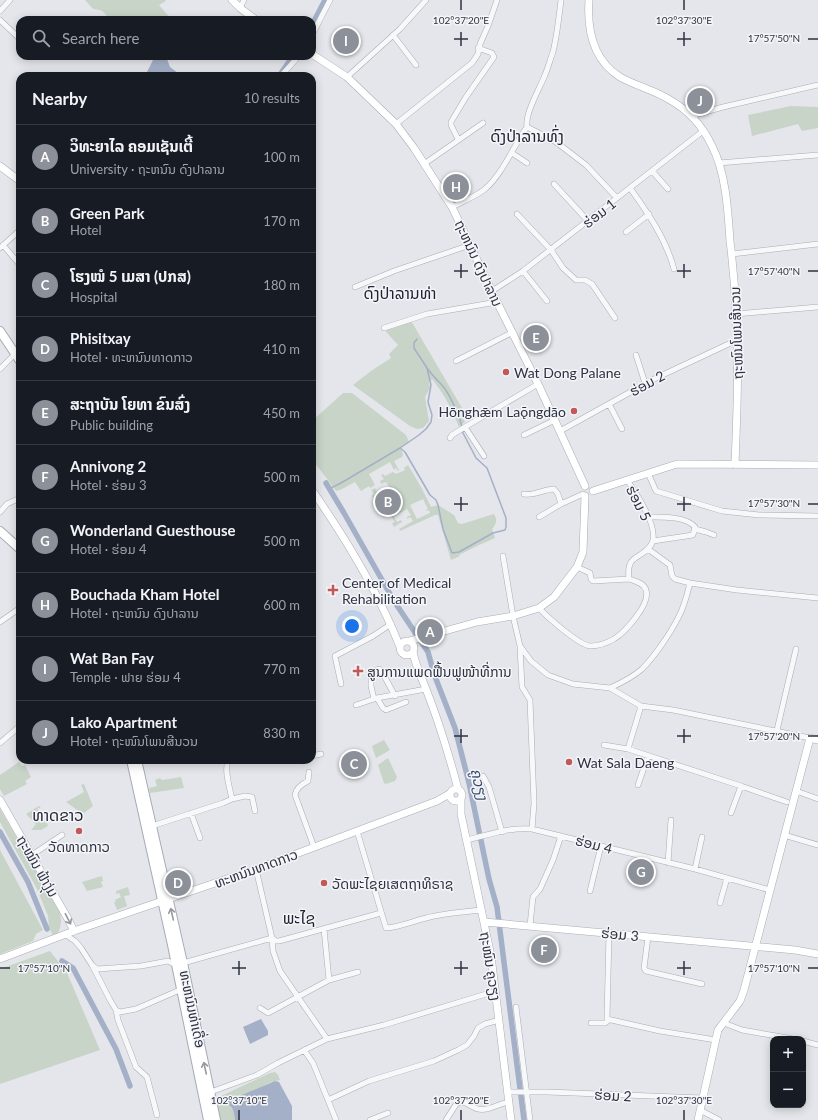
<!DOCTYPE html>
<meta charset="utf-8">
<style>
:root{--surface:#171b24;--page:#20242c;--text:#f1f3f6;--muted:#9ea1a6;--line:#363941;--accent:#8c9099}
body{margin:0;font-family:Lato,"Noto Sans Lao",sans-serif;background:var(--page);color:var(--text)}
.controls{position:absolute;right:12px;bottom:12px;display:grid;overflow:hidden;border-radius:8px;box-shadow:0 2px 10px #0003}
.controls button{width:36px;height:36px;display:grid;place-items:center;padding:0;border:0;border-bottom:1px solid var(--line);background:var(--surface);color:var(--text);font:20px sans-serif}
.you{position:absolute;left:352px;top:626px;width:14px;height:14px;margin:-10px;border:3px solid #fff;border-radius:50%;background:#1a73e8;box-shadow:0 0 0 6px #1a73e833}
.badge{display:grid;place-items:center;width:26px;height:26px;border-radius:50%;background:var(--accent);color:#fff;font-size:13px;font-weight:700}
.pin{position:absolute;translate:-50% -50%;border:2px solid #fff;box-shadow:0 1px 4px #0006}
.list{margin:0;padding:0;list-style:none}
h2{display:flex;justify-content:space-between;align-items:center;height:52px;margin:0;padding:0 16px;font-size:17px}
h2 small{font-size:13px;font-weight:400;color:var(--muted)}
.list li{display:grid;grid-template-columns:26px 1fr auto;gap:12px;align-items:center;box-sizing:border-box;height:64px;padding:0 16px;border-top:1px solid var(--line)}
.list b{display:block;font-size:15px;white-space:nowrap}
.list p{margin:0;font-size:13px;white-space:nowrap;color:var(--muted)}
.list em{font-size:13px;font-style:normal;color:var(--muted)}
.icon{flex:none;width:22px;height:22px;fill:none;stroke:currentColor;stroke-width:2;stroke-linecap:round;stroke-linejoin:round}
.map{position:relative;flex:none;width:818px;height:1120px;overflow:hidden}
.search{position:absolute;background:var(--surface);box-shadow:0 2px 10px #0003;left:16px;top:16px;width:300px;height:44px;display:flex;align-items:center;gap:10px;box-sizing:border-box;padding:0 14px;border-radius:12px;color:var(--muted);font-size:15px}
.panel{position:absolute;background:var(--surface);box-shadow:0 2px 10px #0003;left:16px;top:72px;width:300px;height:692px;border-radius:12px}
.map>svg:first-child{display:block}
.green{fill:#c8d4c7;fill-rule:evenodd}
.water{fill:#a4b0c7}
.lines{fill:none;stroke-linecap:round;stroke-linejoin:round}
.stream{stroke:#a4b0c7;stroke-width:1.5}
.canal{stroke:#a4b0c7;stroke-width:5.5}
.street-casing{stroke:#aaacb5;stroke-width:6}
.secondary-casing{stroke:#aaacb5;stroke-width:8}
.primary-casing{stroke:#a5aab5;stroke-width:10}
.street{stroke:#f7f8f9;stroke-width:5}
.secondary{stroke:#fff;stroke-width:7}
.primary{stroke:#fff;stroke-width:8}
.oneway{stroke:#9698a0}
.ticks{fill:none;stroke:#2e3242;stroke-width:1.5}
.poi-dot{fill:#c1585a;stroke:#f4f5f8;stroke-width:1.5}
.labels{text-anchor:middle;dominant-baseline:central;stroke-width:3;stroke-linejoin:round;paint-order:stroke}
.street-label{font-size:14px;fill:#2e3242;stroke:#f4f5f8}
.poi-label{font-size:14px;fill:#2e3242;stroke:#f4f5f8;text-anchor:start}
.water-label{font-size:15px;font-style:italic;fill:#3c4d72;stroke:#f4f5f8}
.quarter-label{font-size:16px;fill:#202433;stroke:#f4f5f8}
.ticks-label{font-size:10px;text-anchor:middle;fill:#2e3242;stroke:#f4f5f8;stroke-width:3;stroke-linejoin:round;paint-order:stroke}
</style>
<div class="map">
<svg width="818" height="1120" viewBox="0 0 818 1120">
<rect width="100%" height="100%" fill="#e5e6eb"/>
<path class="green" d="M85,0h80l1,1 -7,4 13,15h-63c-5,-8 -5,-10 -16,-11z
M791,106l27,1v21l-16,3 -4,-7 -46,12 -4,-21z
M410,319l52,89 -3,3 6,11 -6,5c-7,-18 -15,-33 -27,-48l-3,3 1,6 -5,9 4,24 -6,7 -6,1 -7,-3 -57,-41 18,-14 20,-13 -2,-4 9,-9c-5,-6 -10,-10 -14,-17z
M343,393h9l54,42 3,7 -9,6 3,6 -1,3 -8,4 5,9 -1,1 -2,-3 -2,2 -4,-8 -21,12 6,11 -5,3 -1,-2 -8,5 -6,-9 -15,8 -4,1 -24,-32v-38z
M408,465l13,22 10,20 7,-2 16,10 4,8 4,1 32,-10c4,6 2,10 -2,15l3,9 -18,8 -18,9 1,1 -9,4 -13,-45h-3l-35,16 -1,-2 14,-8 -3,-4 -3,2v-2l4,-2 -4,-6 -13,8 3,5 4,-2 1,2 -8,5 -2,-4 3,-1 -7,-10 -7,3 -5,-10 5,-3 -4,-6 -4,2 -1,-3 2,-1 -3,-4 4,-2 7,12 11,-7 -7,-11 -5,2 -1,-3 4,-2 -3,-4 2,-1 2,2 8,-4 3,2 9,-4 -1,-2zM423,499l5,10 -2,1 1,1 2,-1 1,3 -13,6 -7,-14z
M384,740l6,10 -14,8 -4,-12z
M388,758l9,19 -2,4 -9,3 -2,-1 -6,-18z
M19,762l3,4 3,-1 6,12 -6,4 2,3 -23,12 -4,-7v-14z
M181,777l3,11 -34,5 -1,-5 8,-2 -2,-6 5,-2 2,2z
M84,784l9,22 -9,7 -4,-1 -14,-10 18,-10 -3,-7z
M39,806l2,1 -4,2 3,5 -4,5 4,4 3,-2 4,2 1,3 -7,4h-10l5,-6 -10,-10z
M0,809l60,104c2,9 1,14 -3,22l-4,1 -4,-9 -1,-11 -11,-27 -37,-67z
M0,850l43,80 -7,4 -3,7 -33,13z
M102,876l1,5 -2,1 2,5 -16,4 -5,-9z
M128,887l2,8 -6,1 3,10 -10,4 -3,-8h2l-1,-2 6,-3 -2,-4 -3,1v-3z
M50,951l17,22 33,77 -100,34v-115z
M275,1072l3,3 2,5 -9,2 -41,23 4,6 1,9h-16l-2,-16 2,-7 51,-24z"/>
<path class="water" d="M155,56h11l4,11 12,9h-37z
M261,1019l7,12v4l-18,9 -7,-17z
M275,1081l4,1 13,24v14h-57c-1,-7 -1,-14 -9,-16l2,-3z"/>
<g class="lines">
<path class="stream" d="M417,339l-3,4v5l13,20 4,17 -3,17 4,13 -1,7 -5,7 -7,6 -19,13 5,4 25,43 6,5 2,5 5,24 9,24 7,-1 34,-19 12,-3 1,-3v-9l-19,-50 -11,-10 -14,-27
M427,368c5,7 8,10 14,16 8,8 19,33 21,43
M329,489l12,-6 59,-35"/>
<path class="canal" d="M312,25l13,-25
M279,76l14,-20
M326,483l18,30 50,88 34,51 6,22 21,54 14,55 20,96 8,28 27,213
M0,832l28,50 19,47
M62,961l11,7 43,81 14,37"/>
<defs>
<path id="street" d="M240,8l4,-8
M0,11l10,-11
M0,20l20,19
M312,35l18,-35
M393,35l23,30
M281,76l18,-20
M347,77l53,-48 26,-29
M691,116l32,-9 95,-22
M396,124l76,-61 6,-9 2,-10 8,-18 9,-26
M527,127c-2,-14 12,-37 18,-52 3,-7 5,-15 8,-23 4,-17 6,-34 8,-52
M458,139l-7,-14v-3l15,-25 28,-40 -2,-4 -14,-5
M512,153l15,10
M719,163l99,-8
M424,164l59,-41
M652,171l16,18
M554,184l34,37
M630,188c18,25 36,51 44,81
M452,207c11,-6 23,-10 33,-18 17,-14 29,-44 42,-62l29,15 30,23 31,33
M517,214l34,36 12,18 13,12h9l7,4 23,34
M626,232l23,-18
M3,245l17,20
M0,248l20,-18
M732,254l86,-10
M523,271l24,30
M355,287l39,-16 76,-26
M492,291l31,-20 180,-140
M736,314l82,-7
M384,328l43,-14 70,-12
M636,355l9,28
M456,361l57,-29
M0,369l15,-15
M609,404l13,25
M560,431l94,-52 83,-39
M524,435l31,-15
M450,438l2,-3 13,-8
M484,456l-19,-29 73,-43
M648,473l8,18 66,20 37,4 59,1
M524,494c11,2 20,-5 30,-5l4,5 3,10
M0,512l7,-8 13,-6
M539,517l22,-13 22,-10
M649,517c12,0 37,-1 46,10l-2,8 -40,6
M695,529l11,3 8,3
M648,549l22,16 2,11 3,3 15,4 47,7 81,8
M503,556l10,60 7,30 11,15 17,14 25,9 37,4 31,18 32,4 137,28
M577,567l13,6 1,6 2,2 36,-2
M539,608c8,9 40,37 51,38 7,0 17,-3 24,-7 11,-7 37,-35 32,-49 -2,-7 -11,-9 -17,-11 -3,-26 11,-18 22,-34 10,-15 -15,-52 -24,-65
M0,622l20,-14
M520,647l2,40 8,13 4,103 -2,26
M341,684l-6,-28 38,-20 18,-12
M610,688c11,-5 23,-11 32,-19 12,-12 28,-35 36,-51 6,-10 9,-23 12,-35
M377,698l6,10 3,2 20,-8
M374,699l-3,-13v-14l8,-3 2,1 14,26
M356,705l21,-7 49,-9
M777,730l19,-81
M0,743l20,-17
M604,745l24,4 113,37 -10,27
M628,749l13,-43
M312,756l9,-2
M309,772l-1,9c-6,3 -12,7 -13,14l19,52
M483,776l6,11 13,45
M638,785l10,-29
M741,786l46,16
M796,791l22,8
M232,799l13,-3 7,1 3,14
M191,813l9,25
M152,826l71,-23 9,-4c-2,-10 -9,-32 -3,-39l44,1 18,-1
M357,831l29,97c14,-1 27,-7 40,-10 18,-5 38,-6 56,-8
M784,835l34,10
M467,840c20,-5 43,-13 65,-11l163,40 75,21
M32,855l30,-20
M668,863l3,-43
M256,869l16,69 1,13 7,20 47,68
M695,869l7,-32
M590,891l11,-45
M720,903l7,-25
M530,925l3,-28 7,-8 13,-29 8,-24
M324,929l5,51
M609,933l-2,86 53,12 56,9
M66,935l9,6 6,7 11,17 18,35 6,10 2,10 18,47 11,10 10,38
M648,937l-4,31 2,3 56,13
M183,963l89,-25 4,3h3l102,-28
M92,965l5,4 44,-3 27,-5 8,4
M516,1007l14,113
M260,1008l8,5 61,-33 29,-8
M116,1010l4,2 16,-3 46,-20
M591,1023h14l4,-3
M724,1023l18,7 51,9
M803,1041l15,4
M304,1050l9,13 23,57
M508,1092h40l154,6
M208,1093l49,-18 21,-12 49,-24 57,-14 112,-34
M328,1100l41,-19 65,-20 24,-11 9,-5 7,-9 4,-8 7,-4 14,-4
M700,1110l19,10
M370,1120l18,-7
M446,1120l11,-17c9,-3 13,4 21,6 9,3 22,-6 31,-7"/>
<path id="secondary" d="M232,0l8,8 16,12
M589,0c-2,29 4,60 31,77 16,9 34,13 50,23 18,10 33,27 42,46 14,27 16,65 18,95 3,24 5,48 6,72 3,51 1,101 -1,152
M312,54l35,23 49,47 18,24 38,59 45,95 41,82 47,102
M0,166l20,15
M312,490c34,49 66,101 88,157
M593,491l84,-27 141,1
M400 648a7 7 0 1 1 14 0a7 7 0 1 1-14 0Z
M409,641l68,-19 36,-6 26,-8 15,-11 23,-30 6,-15 2,-56
M413,652c3,15 8,24 13,37 13,33 23,66 32,100
M450 795a6 6 0 1 1 12 0a6 6 0 1 1-12 0Z
M461,798v16l30,142 20,164
M0,800l68,119 6,12
M484,922l311,28 23,4
M0,959l74,-28 182,-62 181,-68 12,-7
M698,1120l20,-90 22,-29 4,-11 66,-252 8,2"/>
<path id="primary" d="M0,331l20,30
M0,531l20,18
M131,760l41,185 36,175
M137,760l46,203 33,157"/>
</defs>
<use href="#street" class="street-casing"/>
<use href="#secondary" class="secondary-casing"/>
<use href="#primary" class="primary-casing"/>
<use href="#street" class="street"/>
<use href="#secondary" class="secondary"/>
<use href="#primary" class="primary"/>
</g>
<defs><path id="oneway-shaft" d="M-6 0H5M1.5-3L5.5 0L1.5 3" fill="none" stroke-width="1.6" stroke-linecap="round" stroke-linejoin="round"/></defs>
<g class="oneway">
<use href="#oneway-shaft" transform="translate(172 914) rotate(-103)"/>
<use href="#oneway-shaft" transform="translate(68 919) rotate(63)"/>
<use href="#oneway-shaft" transform="translate(205 1068) rotate(-102)"/>
</g>
<path class="ticks" d="M461,0v10M684,0v10M461,32v14M684,32v14M454,39h14M677,39h14M808,39h10M461,264v14M684,264v14M454,271h14M677,271h14M808,271h10M461,497v14M684,497v14M454,504h14M677,504h14M808,504h10M461,729v14M684,729v14M454,736h14M677,736h14M808,736h10M239,961v14M461,961v14M684,961v14M0,968h10M232,968h14M454,968h14M677,968h14M808,968h10M239,1110v10M461,1110v10M684,1110v10"/>
<g class="poi-dot">
<circle cx="506" cy="372" r="4"/>
<circle cx="574" cy="411" r="4"/>
<path d="M331 584h4v4h4v4h-4v4h-4v-4h-4v-4h4z"/>
<path d="M356 665h4v4h4v4h-4v4h-4v-4h-4v-4h4z"/>
<circle cx="569" cy="762" r="4"/>
<circle cx="79" cy="831" r="4"/>
<circle cx="324" cy="883" r="4"/>
</g>
<g class="labels">
<g class="street-label">
<text transform="translate(599 213) rotate(-38)">ຮ່ອມ 1</text>
<text transform="translate(479 263) rotate(65)">ຖະຫນົນ ດົງປາລານ</text>
<text transform="translate(736 333) rotate(-92)">ຖະໜົນໂພນສີນວນ</text>
<text transform="translate(647 383) rotate(-28)">ຮ່ອມ 2</text>
<text transform="translate(639 503) rotate(63)">ຮ່ອມ 5</text>
<text transform="translate(594 844) rotate(14)">ຮ່ອມ 4</text>
<text transform="translate(38 866) rotate(60)">ຖະໝົນ ຟ້າງຸ່ມ</text>
<text transform="translate(256 868) rotate(-20)">ທະຫນົນທາດກາວ</text>
<text transform="translate(620 934) rotate(5)">ຮ່ອມ 3</text>
<text transform="translate(491 966) rotate(81)">ຖະໜົນ ຄູວຽງ</text>
<text transform="translate(193 1009) rotate(78)">ທະຫນົນທ່າເດື່ອ</text>
<text transform="translate(613 1095) rotate(3)">ຮ່ອມ 2</text>
</g>
<g class="poi-label">
<text x="514" y="372">Wat Dong Palane</text>
<text x="566" y="411" text-anchor="end">Hōnghǣm Laǭngdāo</text>
<text x="342" y="582">Center of Medical<tspan x="342" dy="16">Rehabilitation</tspan></text>
<text x="367" y="671">ສູນການແພດຟື້ນຟູໜ້າທີ່ການ</text>
<text x="577" y="762">Wat Sala Daeng</text>
<text x="79" y="846" text-anchor="middle">ວັດທາດກາວ</text>
<text x="332" y="883">ວັດພະໄຊຍເສຕຖາທິຣາຊ</text>
</g>
<g class="water-label">
<text transform="translate(480 784) rotate(77)">ຄູວຽງ</text>
</g>
<g class="quarter-label">
<text x="527" y="135">ດົງປ່າລານທົ່ງ</text>
<text x="400" y="292">ດົງປ່າລານທ່າ</text>
<text x="58" y="814">ທາດຂາວ</text>
<text x="299" y="917">ພະໄຊ</text>
</g>
</g>
<g class="ticks-label">
<text x="461" y="24">102°37'20"E</text>
<text x="684" y="24">102°37'30"E</text>
<text x="774" y="42">17°57'50"N</text>
<text x="774" y="275">17°57'40"N</text>
<text x="774" y="507">17°57'30"N</text>
<text x="774" y="740">17°57'20"N</text>
<text x="44" y="972">17°57'10"N</text>
<text x="774" y="972">17°57'10"N</text>
<text x="239" y="1104">102°37'10"E</text>
<text x="461" y="1104">102°37'20"E</text>
<text x="684" y="1104">102°37'30"E</text>
</g>
</svg>
<div class="controls">
<button>+</button>
<button>−</button>
</div>
<div class="you"></div>
<div class="pin badge" style="left:430px;top:632px">A</div>
<div class="pin badge" style="left:388px;top:502px">B</div>
<div class="pin badge" style="left:354px;top:764px">C</div>
<div class="pin badge" style="left:178px;top:883px">D</div>
<div class="pin badge" style="left:536px;top:338px">E</div>
<div class="pin badge" style="left:544px;top:950px">F</div>
<div class="pin badge" style="left:641px;top:872px">G</div>
<div class="pin badge" style="left:456px;top:187px">H</div>
<div class="pin badge" style="left:346px;top:41px">I</div>
<div class="pin badge" style="left:700px;top:101px">J</div>
<div class="search"><svg class="icon" aria-label="search" viewBox="0 0 24 24"><circle cx="10" cy="10" r="6"/><path d="M15 15l6 6"/></svg>Search here</div>
<section class="panel">
<h2>Nearby<small>10 results</small></h2>
<ul class="list">
<li><span class="badge">A</span><div><b>ວິທະຍາໄລ ຄອມເຊັນເຕີ້</b><p>University · ຖະຫນົນ ດົງປາລານ</p></div><em>100 m</em></li>
<li><span class="badge">B</span><div><b>Green Park</b><p>Hotel</p></div><em>170 m</em></li>
<li><span class="badge">C</span><div><b>ໂຮງໝໍ 5 ເມສາ (ປກສ)</b><p>Hospital</p></div><em>180 m</em></li>
<li><span class="badge">D</span><div><b>Phisitxay</b><p>Hotel · ທະຫນົນທາດກາວ</p></div><em>410 m</em></li>
<li><span class="badge">E</span><div><b>ສະຖາບັນ ໂຍທາ ຂົນສົ່ງ</b><p>Public building</p></div><em>450 m</em></li>
<li><span class="badge">F</span><div><b>Annivong 2</b><p>Hotel · ຮ່ອມ 3</p></div><em>500 m</em></li>
<li><span class="badge">G</span><div><b>Wonderland Guesthouse</b><p>Hotel · ຮ່ອມ 4</p></div><em>500 m</em></li>
<li><span class="badge">H</span><div><b>Bouchada Kham Hotel</b><p>Hotel · ຖະຫນົນ ດົງປາລານ</p></div><em>600 m</em></li>
<li><span class="badge">I</span><div><b>Wat Ban Fay</b><p>Temple · ຟາຍ ຮ່ອມ 4</p></div><em>770 m</em></li>
<li><span class="badge">J</span><div><b>Lako Apartment</b><p>Hotel · ຖະໜົນໂພນສີນວນ</p></div><em>830 m</em></li>
</ul>
</section>
</div>
